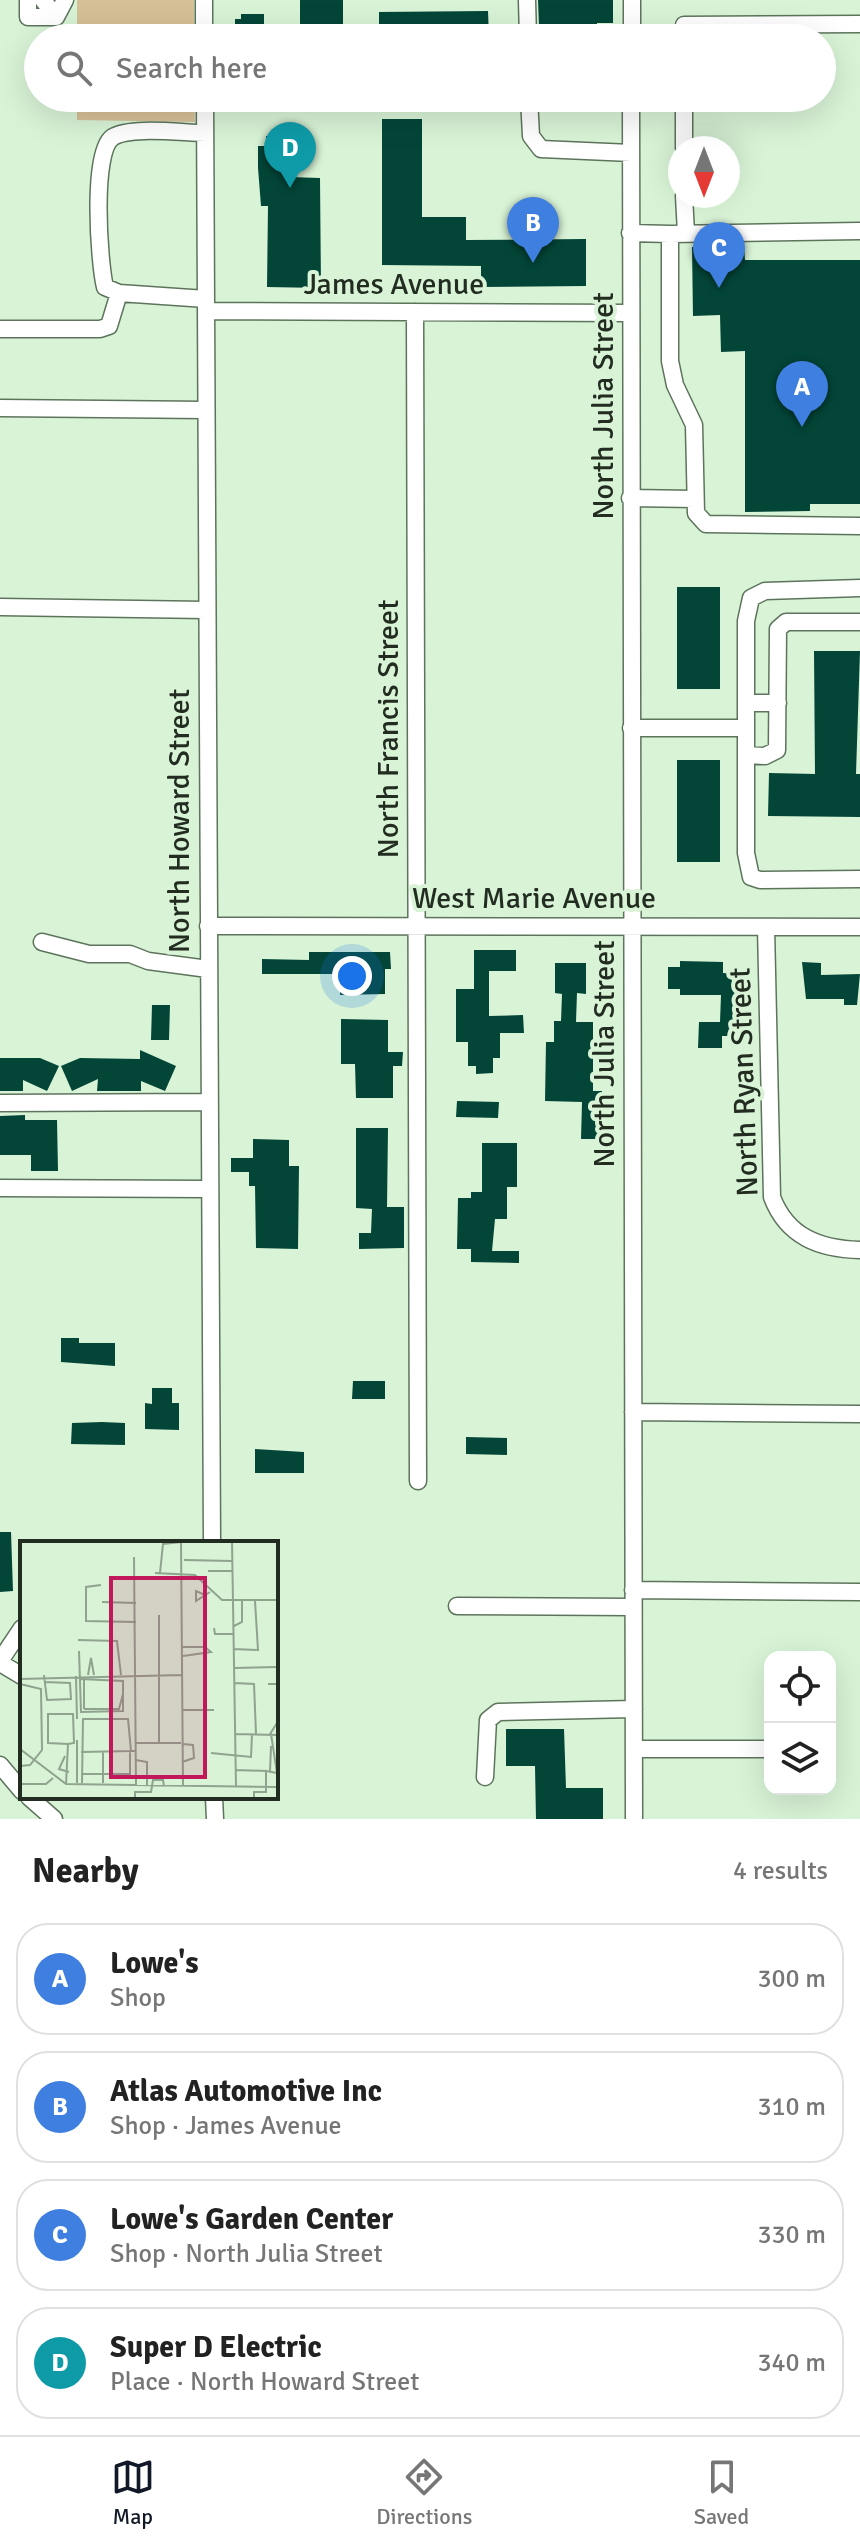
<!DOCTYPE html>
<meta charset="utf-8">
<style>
:root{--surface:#fff;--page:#f2f2f2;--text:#222;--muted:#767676;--line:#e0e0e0;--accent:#111827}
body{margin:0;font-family:Signika,sans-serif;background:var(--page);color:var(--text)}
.controls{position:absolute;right:24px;bottom:24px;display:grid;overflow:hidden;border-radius:16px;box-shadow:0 8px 32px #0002}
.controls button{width:72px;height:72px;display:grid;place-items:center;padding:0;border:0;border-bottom:2px solid var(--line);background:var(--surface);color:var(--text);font:40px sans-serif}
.compass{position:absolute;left:668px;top:136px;width:72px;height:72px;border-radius:50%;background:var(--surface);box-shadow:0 8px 32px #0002;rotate:180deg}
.you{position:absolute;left:352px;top:976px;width:28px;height:28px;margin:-20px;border:6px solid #fff;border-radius:50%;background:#1a73e8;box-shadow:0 0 0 12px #1a73e833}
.badge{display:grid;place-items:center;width:52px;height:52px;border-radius:50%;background:var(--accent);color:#fff;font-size:26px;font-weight:700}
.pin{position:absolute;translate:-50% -66px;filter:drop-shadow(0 2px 4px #0008)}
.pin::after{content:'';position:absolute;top:42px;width:28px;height:24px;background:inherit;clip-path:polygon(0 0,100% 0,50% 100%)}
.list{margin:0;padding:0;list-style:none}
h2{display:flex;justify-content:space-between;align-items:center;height:104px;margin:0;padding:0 32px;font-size:34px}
h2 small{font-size:26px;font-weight:400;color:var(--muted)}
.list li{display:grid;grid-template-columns:52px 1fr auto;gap:24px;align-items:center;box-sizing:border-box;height:112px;margin:0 16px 16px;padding:0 16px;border:2px solid var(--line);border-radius:32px}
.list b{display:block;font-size:30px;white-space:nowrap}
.list p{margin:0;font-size:26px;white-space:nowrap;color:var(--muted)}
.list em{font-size:26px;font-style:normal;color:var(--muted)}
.icon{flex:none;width:44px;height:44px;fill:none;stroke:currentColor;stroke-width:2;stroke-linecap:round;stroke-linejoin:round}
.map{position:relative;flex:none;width:860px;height:1819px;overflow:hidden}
.search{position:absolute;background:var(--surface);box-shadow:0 8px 32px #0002;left:24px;right:24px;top:24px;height:88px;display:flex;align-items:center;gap:20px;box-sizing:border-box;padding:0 28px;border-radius:44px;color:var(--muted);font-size:30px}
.sheet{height:616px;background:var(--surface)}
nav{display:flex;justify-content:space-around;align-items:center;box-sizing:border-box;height:112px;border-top:2px solid var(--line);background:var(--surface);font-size:22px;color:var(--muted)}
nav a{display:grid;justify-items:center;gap:4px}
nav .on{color:var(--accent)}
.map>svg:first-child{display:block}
.green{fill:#d5c097}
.building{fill:#034638}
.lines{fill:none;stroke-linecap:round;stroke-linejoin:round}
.minor-casing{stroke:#5d745c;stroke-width:19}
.minor{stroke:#fff;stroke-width:16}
.labels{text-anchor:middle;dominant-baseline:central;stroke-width:8;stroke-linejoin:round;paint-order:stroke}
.street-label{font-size:30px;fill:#222c21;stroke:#d8f3d6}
.inset-road{fill:none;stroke:#8fa38e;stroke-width:2}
.view{fill:#c2185b;fill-opacity:0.15;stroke:#c2185b;stroke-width:4}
.inset-edge{fill:none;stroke:#222c21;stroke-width:4}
</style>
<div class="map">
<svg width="860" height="1819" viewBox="0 0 860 1819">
<rect width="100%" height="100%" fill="#d8f3d6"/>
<path class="green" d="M77,0h117v38h-117z
M77,98h117l1,24 -118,-2z"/>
<path class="building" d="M300,0h43v38h-43z
M538,0h75v23h-16v15h-47l1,-12h-12z
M488,11l1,27h-110v-26z
M241,14h23v24l-29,-1v-18h6z
M382,119h40v98h44v23l120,-1v47l-105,1v-21l-99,-1z
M266,136h12v6h12v35l30,1 1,110 -54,-1 1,-81h-7l-3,-38v-22h8z
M744,246l1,14h115v244h-50v7l-65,1v-161l-24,1 -1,-37 -27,1 -1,-69z
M677,587h43v102h-43z
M814,651h46l-4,123h4v43l-92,-1 1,-43 46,1z
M677,760h43v102h-43z
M474,950h42v21h-27v45l34,-1 1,18h-24v25h-7v15l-17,1v-8h-8v-24h-12v-53h18z
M309,952h81l1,17h-6v25l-45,1v-21h-78v-15l47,1z
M680,961l43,1v11l19,1v28h-6v34h-14v12h-24l1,-26h21l1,-27h-41v-6h-12v-22h12z
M802,962l19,1v12l39,-1 -3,31h-13v-6h-38z
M555,963h31v31l-9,-1 -1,29h17v69h9l-1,48h-20l1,-37 -37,-1 1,-59h8v-21h7l1,-27 -7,-1z
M152,1005h18l-1,35h-18z
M341,1019l47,1v32h15l-1,14h-9v32h-37l-1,-34h-14z
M140,1050l36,16 -11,25 -24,-10v10h-44l1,-12 -26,12 -11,-25 19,-8 60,1z
M0,1058h40l19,8 -12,25 -24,-11v11h-23z
M457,1101l42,1 -1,16 -42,-1z
M25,1115v5h32l1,51h-27v-16h-31v-39z
M356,1128h32l-1,79h17v41l-45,1v-16h12l1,-24 -16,-1z
M253,1139l36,1v26h10l-1,83 -42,-1 -1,-62h-6v-14h-18v-14h22z
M482,1143h35v44h-10v32h-12l-3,32h27v12l-48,-1v-13h-14l1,-51h13v-6h11z
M61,1338h18v5h36v23l-54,-4z
M353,1381h32v18h-33z
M152,1388h20v15h7v27l-34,-1v-26l7,1z
M102,1422l23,1v22l-54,-1 1,-21z
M466,1437l41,1v17l-41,-1z
M255,1449l49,3v21h-49z
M0,1532h11l2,59 -13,1z
M506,1729h58l2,59h37v31h-67l-1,-53h-29z"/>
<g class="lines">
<defs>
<path id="minor" d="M28,0v17h28
M43,0l13,17 9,-17
M204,0v38
M527,0l1,38
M632,0v38
M684,38v-13l176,-1
M205,98l7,1445
M529,98l2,38 10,13 90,4
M631,98l3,1721
M684,98v50
M205,133c-21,0 -75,-7 -92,4 -22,13 -14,126 -8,150l14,6 87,6
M684,196l2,37
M630,233l40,1v127l5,24 19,40 2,88 10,11 154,2
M670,234l190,-3
M206,311l425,2
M415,312l3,1169
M0,329h100l9,-3 10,-33
M0,408l206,2
M630,498l65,1
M860,588l-95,3 -14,7 -5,23v232l5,24 9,3 100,-1
M0,607l206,3
M746,703h32
M631,728h115
M746,755l19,1 12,-6 1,-121 8,-7h74
M208,926l652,1
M766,927l6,270c15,40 48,52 88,53
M42,942l47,12h41l18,7 60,8
M0,1103l208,-1
M0,1188l208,1
M633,1412l227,2
M633,1590l227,2
M457,1606l176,1
M0,1661l22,-33
M0,1663l22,13
M634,1749h136
M0,1765l22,26
M485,1777l3,-57 10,-8 136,-3
M29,1797l25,22
M214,1797l1,22"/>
</defs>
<use href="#minor" class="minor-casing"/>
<use href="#minor" class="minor"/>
</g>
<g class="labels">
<g class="street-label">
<text x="394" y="284">James Avenue</text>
<text transform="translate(603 406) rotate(-90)">North Julia Street</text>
<text transform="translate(388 729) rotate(-90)">North Francis Street</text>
<text transform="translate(179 821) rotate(-90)">North Howard Street</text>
<text x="534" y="898">West Marie Avenue</text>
<text transform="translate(604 1054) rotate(-90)">North Julia Street</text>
<text transform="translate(744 1082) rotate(-92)">North Ryan Street</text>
</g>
</g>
<g transform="translate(20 1541)">
<rect width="258" height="258" fill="#d8f3d6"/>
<path class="inset-road" d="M161,0l2,245M165,0h47l4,245M114,16l2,229M164,19l48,1M188,30h25M135,32l40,2 27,25h56M140,32l3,-29 18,-2M81,44l-15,2v34l50,1M185,54l-9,-4v10l14,-9M82,61l34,1M139,74v128M214,85l8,-4v-21M194,87l1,6h19M58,99l39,1 4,34M162,106h23l6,5 -28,4M214,108l24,1 -3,-49M59,110l2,61 42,-1v-30l-43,-2M214,127l44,-1M24,134l3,25 24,-1 -1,-16 -25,-1M68,134l3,-17 3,17M56,135l1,43M0,138l162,-4M64,139v29M215,142l19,1 2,50M0,143l21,5 1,61 -12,15 -10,1M248,143h9v39l-7,11M64,168h35l4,-15M162,169h32M216,193l42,1M57,199v43M116,202h45M0,208l46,35 212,3M61,211l50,-1M83,211v31M191,212l40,4 1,-23M45,215l-6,13 10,3M116,219l11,2v24M162,221l12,-4 -1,-13 -10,-1M216,229l30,1M250,231l1,-26M61,233h49v-23M62,242l1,-64h45l3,32h5M0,243h26l7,-6M46,243l2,-40 -20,-1v-29h25l1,29 -6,1M115,258v-7h16l2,-12h10l1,6M234,258v-7h12v-21l11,2 -6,-39"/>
<path class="view" d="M91,37h94v199h-94z"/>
<rect width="258" height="258" class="inset-edge"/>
</g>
</svg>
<div class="controls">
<button><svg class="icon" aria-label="locate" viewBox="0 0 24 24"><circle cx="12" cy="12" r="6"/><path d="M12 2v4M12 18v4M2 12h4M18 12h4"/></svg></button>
<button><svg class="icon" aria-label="layers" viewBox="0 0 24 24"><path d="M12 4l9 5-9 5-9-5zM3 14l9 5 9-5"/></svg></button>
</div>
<svg class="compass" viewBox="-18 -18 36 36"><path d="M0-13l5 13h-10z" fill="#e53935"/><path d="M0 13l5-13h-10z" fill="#767676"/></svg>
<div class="you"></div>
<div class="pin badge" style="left:802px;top:427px;background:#3f7fe0">A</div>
<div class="pin badge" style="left:533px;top:263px;background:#3f7fe0">B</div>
<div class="pin badge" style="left:719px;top:288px;background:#3f7fe0">C</div>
<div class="pin badge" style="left:290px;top:188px;background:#0f9aa8">D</div>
<div class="search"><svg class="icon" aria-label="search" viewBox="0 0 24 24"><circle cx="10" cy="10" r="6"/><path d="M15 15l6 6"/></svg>Search here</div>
</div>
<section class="sheet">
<h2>Nearby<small>4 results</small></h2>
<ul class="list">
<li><span class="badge" style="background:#3f7fe0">A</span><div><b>Lowe's</b><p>Shop</p></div><em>300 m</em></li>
<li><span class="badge" style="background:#3f7fe0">B</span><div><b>Atlas Automotive Inc</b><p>Shop · James Avenue</p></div><em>310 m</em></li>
<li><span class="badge" style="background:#3f7fe0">C</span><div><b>Lowe's Garden Center</b><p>Shop · North Julia Street</p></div><em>330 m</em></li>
<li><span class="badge" style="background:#0f9aa8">D</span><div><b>Super D Electric</b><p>Place · North Howard Street</p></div><em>340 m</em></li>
</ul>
</section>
<nav>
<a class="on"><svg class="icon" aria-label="map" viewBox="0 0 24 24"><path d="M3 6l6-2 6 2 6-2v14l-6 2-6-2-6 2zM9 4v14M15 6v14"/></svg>Map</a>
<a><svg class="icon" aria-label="directions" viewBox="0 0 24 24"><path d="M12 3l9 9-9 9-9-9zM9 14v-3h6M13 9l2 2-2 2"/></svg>Directions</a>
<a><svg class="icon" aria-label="saved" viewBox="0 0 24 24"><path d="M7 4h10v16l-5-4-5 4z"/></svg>Saved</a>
</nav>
